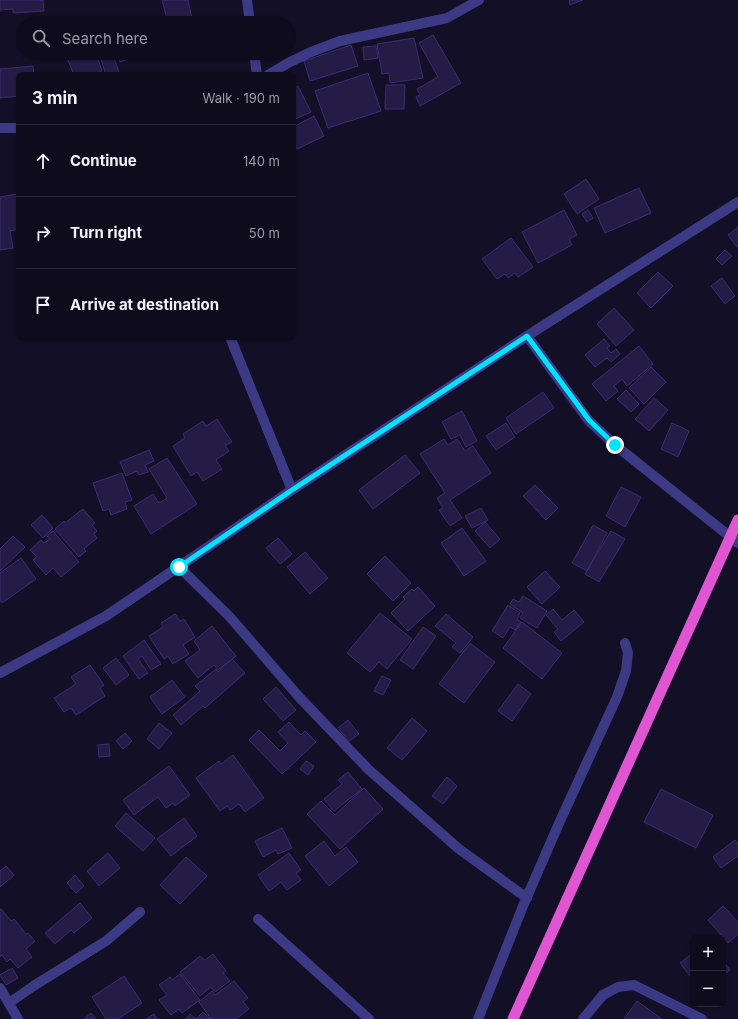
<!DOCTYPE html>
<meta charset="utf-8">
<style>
:root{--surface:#0e0b1c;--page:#1c1929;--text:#f1f3f6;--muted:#9b9ba3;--line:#2e2b3b}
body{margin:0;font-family:Inter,sans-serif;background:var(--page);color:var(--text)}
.controls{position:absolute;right:12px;bottom:12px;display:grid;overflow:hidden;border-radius:8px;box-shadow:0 1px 3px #0004}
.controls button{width:36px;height:36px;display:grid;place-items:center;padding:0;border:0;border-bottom:1px solid var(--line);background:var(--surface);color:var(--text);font:20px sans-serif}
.stop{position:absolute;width:12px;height:12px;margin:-9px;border:3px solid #00e5ff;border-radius:50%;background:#fff}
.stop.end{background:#00e5ff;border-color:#fff;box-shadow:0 1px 4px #0008}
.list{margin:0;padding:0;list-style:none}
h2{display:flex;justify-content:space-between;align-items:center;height:52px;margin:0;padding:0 16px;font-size:17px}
h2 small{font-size:13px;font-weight:400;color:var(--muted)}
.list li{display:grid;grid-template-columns:26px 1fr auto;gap:12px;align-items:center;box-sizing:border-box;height:72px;padding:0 16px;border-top:1px solid var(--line)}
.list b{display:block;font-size:15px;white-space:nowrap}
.list em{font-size:13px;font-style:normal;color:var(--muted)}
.icon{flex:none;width:22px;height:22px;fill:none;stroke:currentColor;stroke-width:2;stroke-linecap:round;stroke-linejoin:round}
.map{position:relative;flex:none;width:738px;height:1019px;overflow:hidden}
.search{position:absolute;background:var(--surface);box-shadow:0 1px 3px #0004;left:16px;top:16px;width:280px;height:44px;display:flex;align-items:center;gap:10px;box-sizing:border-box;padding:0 14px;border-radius:22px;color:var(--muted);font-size:15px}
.panel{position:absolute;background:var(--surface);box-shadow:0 1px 3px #0004;left:16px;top:72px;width:280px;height:268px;border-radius:8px}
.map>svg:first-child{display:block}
.building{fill:#241b47;stroke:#3b2d73}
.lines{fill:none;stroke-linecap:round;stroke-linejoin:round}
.minor{stroke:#3d3a85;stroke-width:10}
.trunk{stroke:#e055d1;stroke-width:11}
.route{stroke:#00e5ff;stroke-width:5}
</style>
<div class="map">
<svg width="738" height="1019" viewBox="0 0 738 1019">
<rect width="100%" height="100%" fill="#130f26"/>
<path class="building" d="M0,0h43l1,11 -31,2v-4l-13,1z
M162,0h26l5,23h-25z
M569,0h14l-13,5z
M433,35l28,48 -41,23 -4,-9 4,-2 -3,-6 21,-12 -19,-34z
M414,38l9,40 -33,5 -1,-10 -7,1 -5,-30z
M351,45l7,21 -48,15 -6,-20z
M376,46l2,12 -14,2 -1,-13z
M65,53h12l1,3 8,-3h10l6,18 -10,4h-18z
M99,53h13l8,22h-14z
M117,53h29l-26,9z
M33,66l1,9h-15v21l-19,2v-29z
M368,73l13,38 -53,17 -13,-37z
M386,85h19l-1,24h-19z
M298,86l13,26 -18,8v-31z
M314,116l10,20 -27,13 -4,-8v-14z
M586,179l13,20 -22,15 -13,-20z
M639,188l12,25 -46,20 -11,-25z
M16,194l3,16v19l-9,2 3,17 -13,2v-53z
M564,210l13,25 -8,4 3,6 -34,18 -16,-31z
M588,210l5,8 -6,4 -5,-8z
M738,227v19l-1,1 -9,-12z
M511,238l22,29 -15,10 -3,-4 -7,5 -3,-4 -8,5 -15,-20z
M725,250l7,6 -10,9 -6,-6z
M658,272l15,14 -22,22 -14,-15z
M722,278l13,18 -10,8 -14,-18z
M614,308l20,22 -18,16 -19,-22z
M604,339l6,7 -3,2 4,5 5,-4 4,5 -9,8 -4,-4 -12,9 -10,-12z
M639,346l14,18 -26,22 -5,-7 -8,7 4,5 -12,10 -14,-17z
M651,367l15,15 -22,22 -15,-16z
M626,390l13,14 -8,8 -14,-13z
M543,392l11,16 -38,26 -10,-16z
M654,398l14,12 -19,21 -14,-12z
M462,411l15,30 -11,6 -6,-12 -9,4 -9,-17z
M217,419l15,23 -7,4 4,5 -13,9 6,9 -19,12 -6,-9 -6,4 -18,-30 12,-8 -2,-4 20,-13 3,5z
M506,423l9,14 -19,13 -10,-14z
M672,423l17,8 -11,26 -17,-8z
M444,439l4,6 9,-6 8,12 8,-5 18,27 -41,27 12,18 -12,8 -11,-16 4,-2 -6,-10 8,-5 -25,-39z
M149,450l5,11 -9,4 3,7 -9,3 -2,-4 -11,5 -6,-14z
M405,455l15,18 -47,36 -14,-19z
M167,458l30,46 -46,30 -17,-28 19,-12 6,9 8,-5 -18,-29z
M122,473l10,27 -7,2 2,7 -16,6 -2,-6 -6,2 -10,-28z
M535,485l23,23 -12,12 -23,-24z
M621,487l20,10 -16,30 -19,-11z
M481,508l7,12 -16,8 -7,-12z
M83,509l12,14 -3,2 5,6 -3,3 3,4 -13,11 2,2 -7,6 -24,-28 9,-8 1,2z
M42,515l11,13 -10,10 -12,-13z
M485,522l15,17 -10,9 -15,-17z
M593,525l14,8 -20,38 -15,-8z
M462,528l24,33 -22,15 -23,-33z
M53,531l26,31 -18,15 -8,-9 -7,7 -13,-15 4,-3 -7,-7 11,-10 3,3 6,-4 -3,-3z
M611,531l14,8 -26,43 -14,-8z
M13,536l12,11 -25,24v-22z
M278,538l14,16 -12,10 -14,-16z
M305,552l23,26 -18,16 -23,-27z
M385,556l26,27 -18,18 -26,-27z
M21,558l15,21 -34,24 -2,-3v-27z
M545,571l15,16 -18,17 -15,-17z
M418,587l17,19 -27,25 -17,-18 14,-14 -2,-2 9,-8 2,2z
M523,596l24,15 -10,17 -17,-10 3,-5 -13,-9 3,-5 6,3z
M508,605l12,8 -3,6 4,3 -6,8 -5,-3 -7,11 -11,-7z
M553,609l9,11 12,-10 10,12 -23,19 -7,-9 4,-3 -12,-14z
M380,613l32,26 -25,30 -8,-7 -9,10 -23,-19z
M175,614l5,7 4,-2 11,18 -12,8 6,9 -16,10 -5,-8 -4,3 -15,-23 14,-9 -2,-4z
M446,614l27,23 -13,16 -8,-6 4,-4 -21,-17z
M522,622l40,31 -20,26 -39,-31z
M212,626l24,30 -18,14 -4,-5 -16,13 -13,-17 15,-11 -6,-9z
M423,627l13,9 -23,33 -13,-9z
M144,640l17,24 -10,6 -9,-14 -4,3 10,14 -9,6 -16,-23z
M470,643l25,19 -31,41 -25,-19z
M116,658l13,17 -13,10 -13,-17z
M232,659l13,14 -40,35 -2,-2 -22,19 -8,-10 27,-24 -5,-5 21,-17 2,3z
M90,665l14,20 -4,3 5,8 -29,19 -5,-7 -7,4 -10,-14 22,-14 -5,-7z
M382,676l9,4 -8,15 -9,-4z
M172,680l13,17 -23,17 -12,-17z
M518,684l13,10 -19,27 -14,-10z
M276,687l20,23 -13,11 -20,-22z
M412,718l15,13 -25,29 -15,-12z
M348,720l11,14 -10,7 -11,-13z
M289,722l12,13 4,-4 11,11 -34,32 -33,-34 10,-10 21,21 8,-8 -10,-11z
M159,723l13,10 -13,16 -12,-10z
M125,733l7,8 -9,8 -7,-8z
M109,744l1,12 -11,1 -1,-12z
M233,755l31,43 -19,14 -6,-8 -9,6 -3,-4 -7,5 -24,-33 23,-17 2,3z
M306,761l8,5 -6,9 -8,-6z
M169,766l21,29 -15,11 -2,-3 -7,5 -8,-11 -24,18 -11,-15z
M348,772l14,17 -28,22 -10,-12 18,-15 -4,-4z
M447,777l10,9 -14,18 -11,-8z
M364,788l19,21 -43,40 -33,-35 14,-13 14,14z
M661,789l52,26 -17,33 -52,-26z
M126,813l29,25 -12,13 -28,-25z
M184,818l13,18 -26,20 -14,-17z
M282,828l10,20 -14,6 -2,-4 -13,7 -8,-16z
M735,840l3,4v12l-17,12 -8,-11z
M324,841l11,15 11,-9 12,15 -29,24 -24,-30z
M108,853l12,15 -21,18 -12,-15z
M289,853l12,17 -5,3 5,7 -14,10 -6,-8 -12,9 -11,-16z
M186,857l21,19 -27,28 -20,-19z
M6,866l8,9 -14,12v-16z
M75,875l9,11 -8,7 -9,-10z
M80,903l12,15 -18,15 -3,-3 -16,14 -10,-11z
M723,906l15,16v12l-10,9 -20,-23z
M1,909l10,12 3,-2 12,15 2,-1 7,8 -9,8 6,8 -14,11 -8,-9 -3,3 -5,-7 -2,2v-47z
M693,953v21l-3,2 -10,-13z
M213,954l13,17 -3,2 7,8 -15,11 -4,-5 -11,9 -20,-24 20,-16 5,4z
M723,961l7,9 -7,5z
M12,968l6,10 -12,7 -6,-10z
M180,974l20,26 -18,13 -3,-4 -8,6 -12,-15 8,-5 -8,-10 11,-8 2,3z
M124,976l18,27 -24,16h-12l-14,-22z
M234,981l14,17 -5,4 6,7 -13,10h-25l-12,-17 13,-11 3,4z
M637,1001l25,18h-38z
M203,1012l7,7h-14z
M91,1013l5,6h-12z
M154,1014l3,5h-11z
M190,1014l6,5h-10z"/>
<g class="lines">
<path class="minor" d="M247,0l3,23
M254,53l3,22
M268,75l20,-12 23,-11 29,-11 107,-23 32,-18
M0,128h19
M527,336l62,85 26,24 123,98
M230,337l62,153
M179,567l50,49 71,82 69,72 90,79 68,49
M0,673l106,-57 186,-126 235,-154 211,-134
M258,919l111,100
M0,988l18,31
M9,1003l26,-18 71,-44 34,-29
M478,1019l45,-113 37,-85 57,-124 9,-26 2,-18 -3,-10
M583,1019l20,-24 15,-8 16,-2 68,34"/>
<path class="trunk" d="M513,1019l225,-499"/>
</g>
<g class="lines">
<path class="route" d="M179,567l113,-77 235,-154 62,84 26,25"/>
</g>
</svg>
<div class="controls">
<button>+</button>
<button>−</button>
</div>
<div class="stop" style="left:179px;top:567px"></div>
<div class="stop end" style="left:615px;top:445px"></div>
<div class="search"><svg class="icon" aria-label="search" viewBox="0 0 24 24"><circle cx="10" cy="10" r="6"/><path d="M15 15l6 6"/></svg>Search here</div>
<section class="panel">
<h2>3 min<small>Walk · 190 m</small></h2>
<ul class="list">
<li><svg class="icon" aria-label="ahead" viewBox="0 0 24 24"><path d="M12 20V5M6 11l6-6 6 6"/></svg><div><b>Continue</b></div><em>140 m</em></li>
<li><svg class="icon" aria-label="right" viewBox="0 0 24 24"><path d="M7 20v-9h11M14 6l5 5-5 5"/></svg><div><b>Turn right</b></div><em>50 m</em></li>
<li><svg class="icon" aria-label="arrive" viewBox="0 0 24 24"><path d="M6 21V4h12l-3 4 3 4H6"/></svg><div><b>Arrive at destination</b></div></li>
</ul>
</section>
</div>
